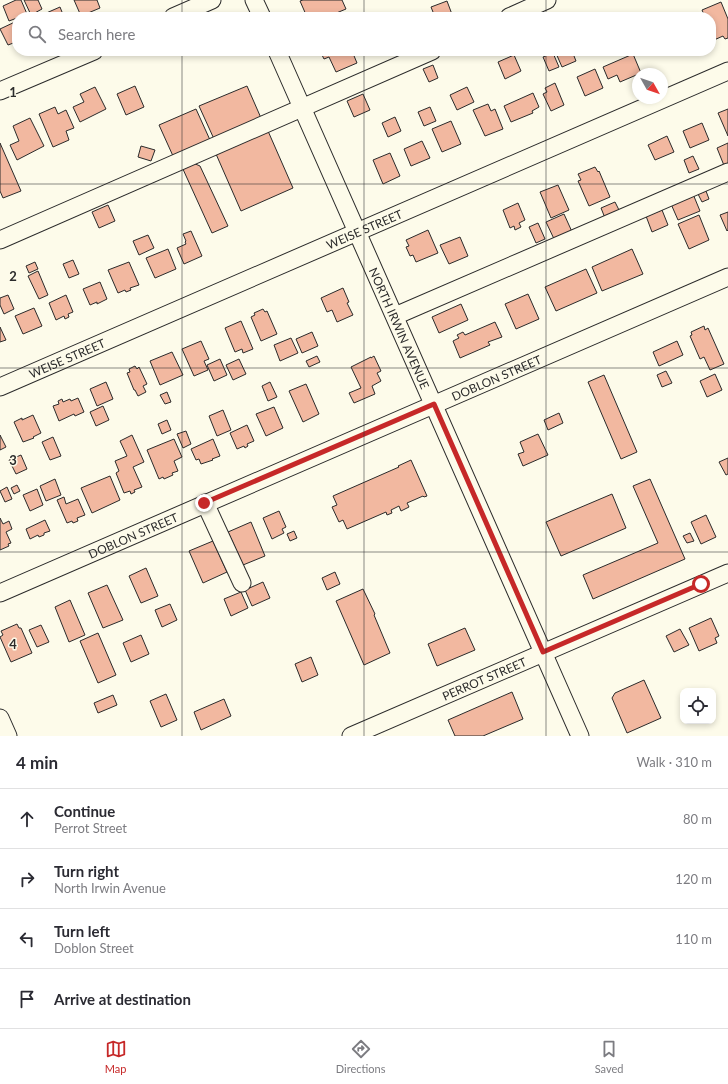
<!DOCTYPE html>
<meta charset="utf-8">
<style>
:root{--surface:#fff;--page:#f2f2f3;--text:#2b2b33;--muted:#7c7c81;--line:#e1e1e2;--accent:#c62828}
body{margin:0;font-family:Lato,sans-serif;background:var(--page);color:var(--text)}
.controls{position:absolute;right:12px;bottom:12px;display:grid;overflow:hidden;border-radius:8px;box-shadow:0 2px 6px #0003}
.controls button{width:36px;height:36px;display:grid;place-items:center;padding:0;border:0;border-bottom:1px solid var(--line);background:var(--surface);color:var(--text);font:20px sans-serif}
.compass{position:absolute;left:632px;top:68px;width:36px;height:36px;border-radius:50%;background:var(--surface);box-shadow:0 2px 6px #0003;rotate:130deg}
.stop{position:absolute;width:12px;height:12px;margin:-9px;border:3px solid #c62828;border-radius:50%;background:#fff}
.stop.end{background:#c62828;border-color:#fff;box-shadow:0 1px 4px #0008}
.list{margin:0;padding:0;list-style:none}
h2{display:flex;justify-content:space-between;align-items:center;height:52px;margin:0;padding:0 16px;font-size:17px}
h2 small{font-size:13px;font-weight:400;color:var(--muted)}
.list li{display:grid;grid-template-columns:26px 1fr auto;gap:12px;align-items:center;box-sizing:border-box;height:60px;padding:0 16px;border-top:1px solid var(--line)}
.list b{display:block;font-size:15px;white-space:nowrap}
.list p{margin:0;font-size:13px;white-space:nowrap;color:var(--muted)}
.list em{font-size:13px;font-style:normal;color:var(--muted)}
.icon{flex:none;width:22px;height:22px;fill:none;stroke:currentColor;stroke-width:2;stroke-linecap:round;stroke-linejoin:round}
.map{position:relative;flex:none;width:728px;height:736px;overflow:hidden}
.search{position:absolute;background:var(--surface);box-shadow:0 2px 6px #0003;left:12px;right:12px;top:12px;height:44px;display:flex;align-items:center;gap:10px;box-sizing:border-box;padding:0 14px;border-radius:16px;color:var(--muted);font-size:15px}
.sheet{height:292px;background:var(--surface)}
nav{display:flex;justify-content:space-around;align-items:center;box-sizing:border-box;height:56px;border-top:1px solid var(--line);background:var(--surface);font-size:11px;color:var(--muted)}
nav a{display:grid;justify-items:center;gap:2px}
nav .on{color:var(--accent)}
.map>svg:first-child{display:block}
.building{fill:#f2b8a0;stroke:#2b2b2b}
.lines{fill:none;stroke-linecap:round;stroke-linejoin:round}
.minor-casing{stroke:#2b2b2b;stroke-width:19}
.minor{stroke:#fdfbea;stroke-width:17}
.route{stroke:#c62828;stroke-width:5}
.grid{fill:none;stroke:#2b2b2b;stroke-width:1;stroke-opacity:0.55}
.labels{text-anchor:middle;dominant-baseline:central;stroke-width:3;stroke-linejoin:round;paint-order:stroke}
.street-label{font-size:12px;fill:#2b2b2b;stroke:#fdfbea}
.grid-label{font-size:13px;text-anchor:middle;font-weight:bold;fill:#2b2b2b;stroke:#fdfbea;stroke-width:3;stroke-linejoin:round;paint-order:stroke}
</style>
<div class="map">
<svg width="728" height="736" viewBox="0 0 728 736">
<rect width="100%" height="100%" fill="#fdfbea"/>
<path class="building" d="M16,0h5l6,14 -7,3h-3v1l-8,3 -6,-15z
M24,0h14l4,9 -11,6z
M74,0h23l3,8 -19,8z
M303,0h39l4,9 -12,5 1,3h-28l-7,-16z
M447,1l6,16h-18l-4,-10z
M721,2l7,17v19l-3,1 -2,-3 -9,4 -3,-8v-15h-6l-3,-7z
M60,7l4,10h-19l-1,-3z
M17,21v22l-1,-1 -8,3 -8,-16z
M320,51h32l5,12 -21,9 -7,-15 -5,2z
M555,51h17l4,10 -14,6z
M553,53l6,14 -10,4 -6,-14z
M633,54l8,19 -21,9 -3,-7 -9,4 -5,-12z
M514,55l7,16 -16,8 -7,-17z
M433,65l5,13 -9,4 -6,-13z
M595,69l8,19 -18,8 -8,-19z
M555,83l9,22 -13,6 -8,-17 4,-2 -2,-4z
M135,86l9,21 -18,8 -9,-21z
M247,86l14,32 -47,21 -15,-33z
M95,87l11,22 -26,13 -7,-15 11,-5 -4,-8z
M467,87l7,15 -17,8 -7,-15z
M533,93l6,14 -7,4 1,2 -22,9 -7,-16z
M363,94l7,16 -16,7 -7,-16z
M488,104l3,7 4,-2 8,20 -18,7 -12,-26z
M55,107l3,7 8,-4 8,18 -8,3 3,9 -16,7 -14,-33z
M430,107l6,14 -12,5 -6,-14z
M196,109l14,31 -37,16 -14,-31z
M728,109v27l-10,-23z
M395,117l6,14 -13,6 -6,-14z
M30,118l14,28 -27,14 -7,-15 9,-4 -6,-15z
M451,121l10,23 -19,8 -10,-23z
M702,123l7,17 -19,8 -7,-17z
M268,131l25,57 -52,23 -25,-57z
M667,136l7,16 -19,8 -7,-15z
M422,141l8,17 -19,8 -7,-17z
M0,143l21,48 -18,7 -3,-7z
M728,143v24l-3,1 -8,-20z
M141,146l14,4 -4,11 -13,-4z
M390,153l10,23 -17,8 -10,-24z
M693,156l6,13 -10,4 -5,-13z
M191,162l9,4 28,60 -16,7 -30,-66z
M595,167l3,5 1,-1 11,26 -21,9 -11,-25 3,-1 -3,-6z
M558,185l11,25 -18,8 -11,-26z
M706,191l3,8 -7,3 -4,-8z
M693,194l7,17 -22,9 -7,-16z
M615,202l5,10 -15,6 -4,-10z
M518,203l7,17 -6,3 2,4 -6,3 -1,-4 -4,2 -7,-18z
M108,205l7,16 -16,7 -7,-16z
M662,210l6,15 -16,7 -6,-16z
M728,212v18l-1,1 -7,-16z
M564,214l9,20 -18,7 -9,-19z
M699,215l10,25 -20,9 -11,-25z
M538,223l7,16 -9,4 -7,-16z
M428,230l10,23 -22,9 -3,-7 -3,1 -4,-9 3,-1 -3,-6z
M191,231l11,25 -18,8 -7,-16 9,-4 -1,-2 1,-1 -3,-7z
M148,235l6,13 -15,7 -6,-14z
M460,237l8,19 -19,8 -9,-19z
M168,249l8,20 -21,9 -9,-20z
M632,249l11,25 -41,17 -10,-24z
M73,260l6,14 -10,4 -6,-14z
M35,262l3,7 -9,4 -3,-7z
M129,262l10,23 -9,3 1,2 -5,2 -1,-2 -7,3 -10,-23z
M586,269l11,24 -41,18 -11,-24z
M38,271l10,24 -9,4 -11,-23z
M100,282l7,17 -10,5v-2l-7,3 -7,-16z
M343,288l6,14 -2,1 6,12 -16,7 -5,-12 -5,2 -6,-14z
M528,294l11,25 -23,10 -11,-25z
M8,295l6,14 -10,5 -4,-9v-7z
M66,295l7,17 -5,2 1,3 -4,2 -1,-3 -8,4 -7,-17z
M461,304l7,16 -29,13 -7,-16z
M34,308l8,18 -19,8 -8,-18z
M263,309l2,3 2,-1 10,23 -16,7 -10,-24 4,-2 -1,-2z
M241,321l12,28 -10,4 -1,-4 -7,3 -10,-24z
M495,322l7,15 -14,5 2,3 -30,13 -7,-17 6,-3 -2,-3 6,-3 2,3z
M704,326l1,4 3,-2 16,36 -14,6 -6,-13 -4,2 -10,-23 2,-1 -1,-3z
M0,327l6,13 -6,2z
M312,332l6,14 -16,7 -6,-14z
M291,338l7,15 -18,8 -6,-16z
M201,341l8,18 -5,2 4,9 -14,6 -12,-27z
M677,341l6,14 -24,11 -6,-14z
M172,352l11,23 -23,10 -10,-24z
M317,356l3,6 -11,5 -3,-6z
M374,356l7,15 -4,2 4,8 -9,5 3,8 -21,9 -5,-10 12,-5 -10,-21 20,-10v1z
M220,359l7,16 -13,6 -7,-16z
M239,359l7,15 -13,6 -7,-15z
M135,366l2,3 2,-2 8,17 -4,2 3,6 -8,4 -3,-6h-1l-7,-17 3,-1 -1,-3z
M666,371l6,12 -10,4 -5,-12z
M715,374l7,16 -15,7 -7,-16z
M604,375l33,77 -16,7 -33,-77z
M106,382l7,17 -16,7 -7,-17z
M270,382l7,15 -9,4 -6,-15z
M306,384l13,30 -16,8 -14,-31z
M167,392l4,10 -6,2 -5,-9z
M78,398l6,14 -9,4 -1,-2 -15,7 -6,-15 6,-2 -1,-3 4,-2 1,3 7,-3 1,2z
M103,406l6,14 -13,6 -6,-14z
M274,407l9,21 -17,8 -10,-22z
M223,410l8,20 -14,6 -8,-20z
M559,413l4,10 -15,7 -4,-10z
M33,415l8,18 -8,4 1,1 -11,4 -9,-20 8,-4v2z
M167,420l4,10 -9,4 -4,-10z
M247,425l7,16 -7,3 1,2 -3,2 -1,-2 -7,3 -7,-16z
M186,431l5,13 -8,4 -6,-14z
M538,434l10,21 -25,11 -5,-12 6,-2 -4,-10z
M0,435l6,12 -6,3z
M132,435l12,27 -11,5 9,20 -8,3 1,2 -4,2 -1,-3 -6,2 -8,-20 3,-2 -4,-10 12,-5 -7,-15z
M53,437l8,19 -11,4 -8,-18z
M174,439l8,18 -8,4 4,10 -6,2 1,2 -9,4 -1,-2 -4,2 -12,-29z
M213,439l7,17 -8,3 1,1 -12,4 -2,-5 -3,1 -5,-11z
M21,455l6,14 -11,5 -7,-14z
M728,458v16l-2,1 -7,-13z
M411,460l16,36 -3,1 -1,-1 -16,7 2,4 -8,4 -2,-5 -8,4 1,3 -5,2 -1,-3 -39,17 -4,-9 -4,2 -7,-15 5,-2 -4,-9 66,-29 -1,-1z
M110,476l10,24 -28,13 -11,-25z
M55,479l6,16 -15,6 -6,-15z
M650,479l35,80 -92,40 -10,-24 75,-32 -25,-57z
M17,485l3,6 -6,3 -3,-6z
M7,487l5,12 -7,3 -5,-11z
M37,489l6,16 -13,6 -7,-16z
M612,494l14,34 -65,28 -15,-34z
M64,497l2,7 12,-5 7,16 -8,3 1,3 -5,2 -1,-2 -5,2 -10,-23z
M279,511l7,16 -4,2 2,4 -12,6 -9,-21z
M706,515l10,22 -15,7 -10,-22z
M0,518l3,6 6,-3 3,8 -6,3 5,11 -3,1 1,2 -9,4z
M45,520l5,11 -6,2v2l-5,2 -1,-2 -8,4 -4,-10z
M251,522l14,34 -22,9 -15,-33z
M294,531l3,7 -7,3 -3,-7z
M690,533l4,8 -7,2 -4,-7z
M213,541l14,31 -24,11 -14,-32z
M146,568l12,28 -17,7 -12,-27z
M335,572l5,12 -13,6 -5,-12z
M263,582l7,16 -18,8 -7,-16z
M107,585l16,35 -20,8 -15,-35z
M363,589l12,25 -1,1 16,38 -26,12 -28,-64z
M241,592l7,16 -17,8 -7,-17z
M70,600l15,35 -16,7 -14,-35z
M170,604l7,16 -15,7 -7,-17z
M711,618l8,18 -4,2 2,5 -18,8 -10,-23z
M17,624l2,4h2l11,25 -21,9 -11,-25 3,-2 -2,-4z
M41,625l8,17 -12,5 -8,-17z
M465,628l10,22 -38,16 -9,-22z
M680,629l9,16 -15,7 -8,-16z
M98,633l18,42 -18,8 -18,-42z
M141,635l8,19 -18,8 -8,-19z
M311,657l7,18 -16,7 -7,-18z
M644,680l17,38 -34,15 -15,-35 3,-5z
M512,692l11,27 -40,17h-28l-7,-16z
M166,694l11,26 -16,7 -11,-26z
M113,695l4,10 -19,8 -4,-10z
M224,699l7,17 -30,14 -7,-18z"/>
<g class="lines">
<defs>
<g id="minor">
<path d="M254,0l8,17"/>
<path d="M173,17l39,-17"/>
<path d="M509,17l38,-17"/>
<path id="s1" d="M277,51l303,685"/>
<path d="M0,91l94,-40"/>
<path d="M0,240l432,-189"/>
<path d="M395,316l333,-144"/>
<path id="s2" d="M0,387l728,-316"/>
<path d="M205,503l37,80"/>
<path id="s3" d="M0,593l728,-316"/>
<path d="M0,718l8,18"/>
<path id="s4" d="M351,736l377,-163"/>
</g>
</defs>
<use href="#minor" class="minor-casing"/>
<use href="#minor" class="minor"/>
</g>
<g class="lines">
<path class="route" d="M204,503l230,-99 109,248 158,-68"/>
</g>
<path class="grid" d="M182,0v17M364,0v17M546,0v17M182,51v685M364,51v685M546,51v685M0,184h728M0,368h728M0,552h728"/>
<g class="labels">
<g class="street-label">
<text stroke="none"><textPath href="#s2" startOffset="397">WEISE STREET</textPath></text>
<text stroke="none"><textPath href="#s1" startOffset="303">NORTH IRWIN AVENUE</textPath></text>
<text stroke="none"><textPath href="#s2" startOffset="73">WEISE STREET</textPath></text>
<text stroke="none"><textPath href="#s3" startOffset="541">DOBLON STREET</textPath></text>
<text stroke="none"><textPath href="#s3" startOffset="145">DOBLON STREET</textPath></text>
<text stroke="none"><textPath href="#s4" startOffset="145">PERROT STREET</textPath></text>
</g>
</g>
<g class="grid-label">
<text x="13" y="97">1</text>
<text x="13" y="281">2</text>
<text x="13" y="465">3</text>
<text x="13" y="649">4</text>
</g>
</svg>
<div class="controls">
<button><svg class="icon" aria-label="locate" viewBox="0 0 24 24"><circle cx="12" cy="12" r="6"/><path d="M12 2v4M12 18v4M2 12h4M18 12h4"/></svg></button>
</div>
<svg class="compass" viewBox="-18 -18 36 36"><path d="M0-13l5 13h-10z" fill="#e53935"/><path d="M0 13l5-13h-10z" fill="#7c7c81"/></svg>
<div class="stop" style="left:701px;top:584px"></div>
<div class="stop end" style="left:204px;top:503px"></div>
<div class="search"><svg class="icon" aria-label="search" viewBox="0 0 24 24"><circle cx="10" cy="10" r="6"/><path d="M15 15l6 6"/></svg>Search here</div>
</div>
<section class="sheet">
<h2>4 min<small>Walk · 310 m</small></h2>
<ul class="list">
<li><svg class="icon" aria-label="ahead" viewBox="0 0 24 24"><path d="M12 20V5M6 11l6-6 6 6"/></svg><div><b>Continue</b><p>Perrot Street</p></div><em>80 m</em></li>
<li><svg class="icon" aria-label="right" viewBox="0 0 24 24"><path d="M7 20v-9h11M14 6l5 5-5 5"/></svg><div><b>Turn right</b><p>North Irwin Avenue</p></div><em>120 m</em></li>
<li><svg class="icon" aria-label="left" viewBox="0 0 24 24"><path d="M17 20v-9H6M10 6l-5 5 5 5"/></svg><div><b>Turn left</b><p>Doblon Street</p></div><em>110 m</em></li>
<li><svg class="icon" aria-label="arrive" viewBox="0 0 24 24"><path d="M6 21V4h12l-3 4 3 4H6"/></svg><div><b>Arrive at destination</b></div></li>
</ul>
</section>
<nav>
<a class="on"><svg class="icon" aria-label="map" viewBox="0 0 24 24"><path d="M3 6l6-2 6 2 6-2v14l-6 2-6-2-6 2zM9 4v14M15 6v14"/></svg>Map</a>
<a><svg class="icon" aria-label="directions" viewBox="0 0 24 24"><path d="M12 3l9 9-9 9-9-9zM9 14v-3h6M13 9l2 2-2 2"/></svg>Directions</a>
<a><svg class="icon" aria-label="saved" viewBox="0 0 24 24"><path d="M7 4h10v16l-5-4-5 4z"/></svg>Saved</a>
</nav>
